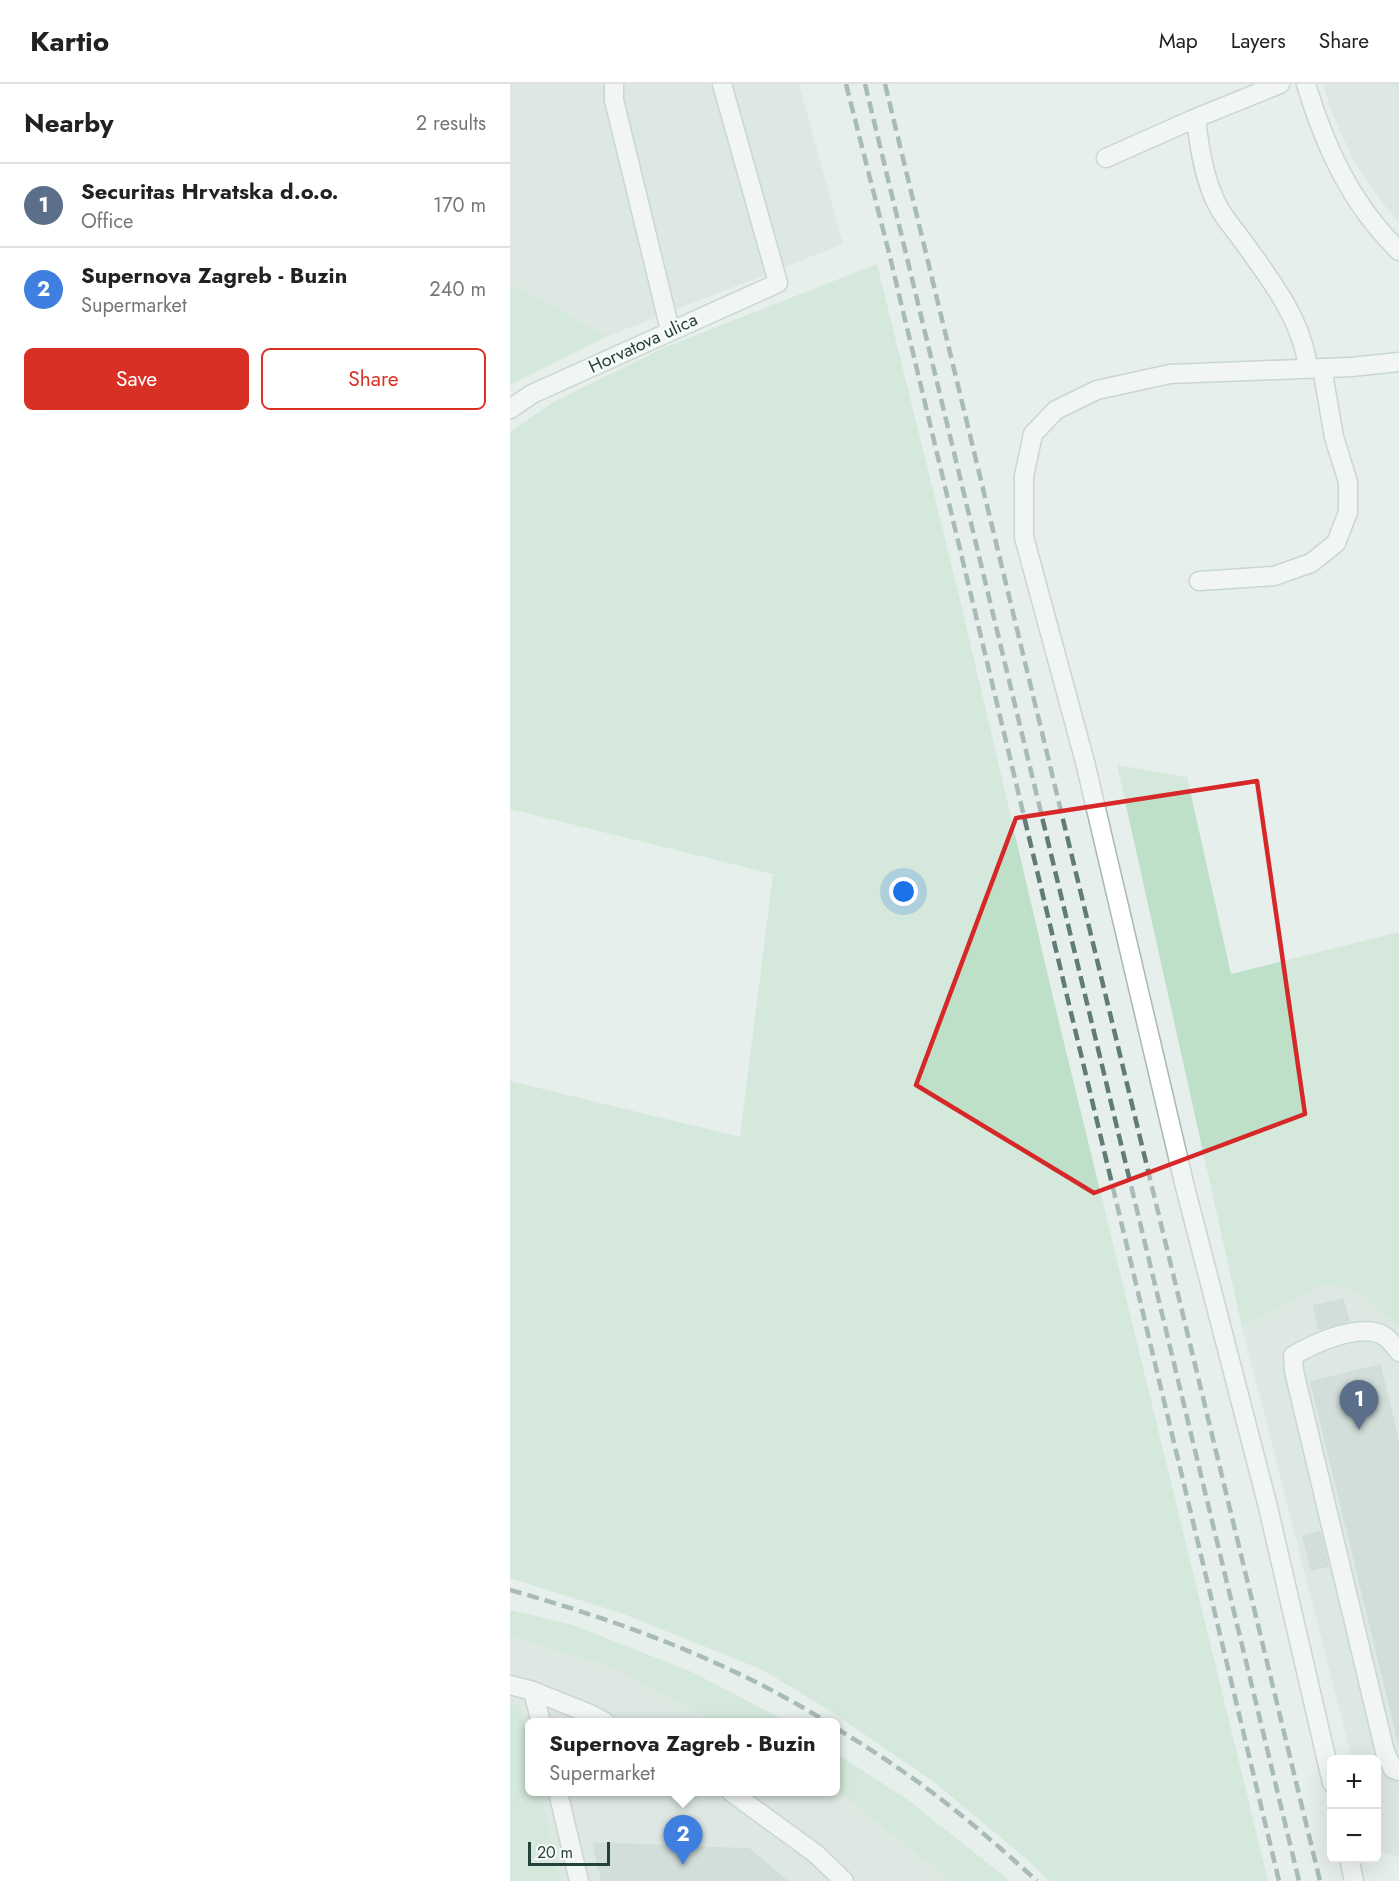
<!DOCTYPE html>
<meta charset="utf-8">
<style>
:root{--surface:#fff;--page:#f2f2f2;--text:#222;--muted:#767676;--line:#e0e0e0;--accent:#d93025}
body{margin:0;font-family:Jost,sans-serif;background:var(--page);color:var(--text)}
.controls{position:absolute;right:18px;bottom:18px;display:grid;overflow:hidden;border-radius:9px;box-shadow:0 6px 24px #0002}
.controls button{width:54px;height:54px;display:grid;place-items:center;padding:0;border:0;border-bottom:2px solid var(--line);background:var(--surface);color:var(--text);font:30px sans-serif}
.scale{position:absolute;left:18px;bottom:15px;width:82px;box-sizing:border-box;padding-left:6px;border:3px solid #24423a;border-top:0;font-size:16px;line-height:21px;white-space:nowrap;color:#24423a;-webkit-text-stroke:4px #f7fbf9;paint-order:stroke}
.you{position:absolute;left:394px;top:808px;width:21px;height:21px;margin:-15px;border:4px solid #fff;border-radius:50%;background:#1a73e8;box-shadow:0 0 0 9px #1a73e833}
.badge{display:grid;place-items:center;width:39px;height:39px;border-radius:50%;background:var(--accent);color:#fff;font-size:20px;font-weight:700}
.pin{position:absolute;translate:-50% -50px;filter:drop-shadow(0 2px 3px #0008)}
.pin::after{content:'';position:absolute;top:32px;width:21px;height:18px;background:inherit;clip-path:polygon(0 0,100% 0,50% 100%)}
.popup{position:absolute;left:15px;top:1634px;width:315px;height:78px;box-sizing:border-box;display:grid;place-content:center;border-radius:9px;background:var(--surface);filter:drop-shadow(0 2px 4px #0005);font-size:20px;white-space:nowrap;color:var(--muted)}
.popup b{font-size:22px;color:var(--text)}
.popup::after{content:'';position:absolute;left:50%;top:100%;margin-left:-12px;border:12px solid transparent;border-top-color:var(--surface)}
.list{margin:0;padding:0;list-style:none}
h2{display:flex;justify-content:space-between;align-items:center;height:78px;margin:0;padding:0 24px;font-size:26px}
h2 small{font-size:20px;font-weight:400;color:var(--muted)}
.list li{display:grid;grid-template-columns:39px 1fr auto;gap:18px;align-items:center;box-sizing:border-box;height:84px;padding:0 24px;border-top:2px solid var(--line)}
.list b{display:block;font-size:22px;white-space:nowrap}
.list p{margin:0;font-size:20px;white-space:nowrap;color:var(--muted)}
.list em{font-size:20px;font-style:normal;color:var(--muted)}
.actions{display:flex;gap:12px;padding:18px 24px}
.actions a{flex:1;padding:14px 0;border:2px solid var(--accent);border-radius:9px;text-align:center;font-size:21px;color:var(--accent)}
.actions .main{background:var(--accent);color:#fff}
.map{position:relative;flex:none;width:889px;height:1797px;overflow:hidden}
header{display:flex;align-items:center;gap:36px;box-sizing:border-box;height:84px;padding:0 30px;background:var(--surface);border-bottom:2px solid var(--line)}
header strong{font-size:28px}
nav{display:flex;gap:33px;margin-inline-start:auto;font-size:21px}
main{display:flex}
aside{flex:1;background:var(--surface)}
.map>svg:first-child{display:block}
.built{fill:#d4dfda}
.green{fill:#bfe0c8}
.building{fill:#bbcac4;stroke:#b8c9c2;stroke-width:1.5}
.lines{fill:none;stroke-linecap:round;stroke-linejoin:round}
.minor-casing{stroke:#a8b8b2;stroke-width:21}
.minor{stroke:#fff;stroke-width:18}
.rail{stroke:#5f7d75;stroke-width:4.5;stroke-dasharray:12 6;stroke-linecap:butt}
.marked{fill:none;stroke:#d62828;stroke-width:4.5;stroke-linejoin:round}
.labels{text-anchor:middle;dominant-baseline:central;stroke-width:4.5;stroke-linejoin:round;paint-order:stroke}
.street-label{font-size:18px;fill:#24423a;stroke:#f7fbf9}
</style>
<header>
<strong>Kartio</strong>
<nav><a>Map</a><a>Layers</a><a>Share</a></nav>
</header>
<main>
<aside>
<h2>Nearby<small>2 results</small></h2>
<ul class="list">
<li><span class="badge" style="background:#5c6f8a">1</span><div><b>Securitas Hrvatska d.o.o.</b><p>Office</p></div><em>170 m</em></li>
<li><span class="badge" style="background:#3f7fe0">2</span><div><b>Supernova Zagreb - Buzin</b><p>Supermarket</p></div><em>240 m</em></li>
</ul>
<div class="actions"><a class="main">Save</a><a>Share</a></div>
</aside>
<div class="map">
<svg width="889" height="1797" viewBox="0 0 889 1797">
<rect width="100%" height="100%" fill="#e6efeb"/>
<path class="built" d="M0,0h289l44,160 -235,92 -98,-51z
M813,0h76v138l-14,-16 -31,-44 -24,-54z
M813,1199l34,8 42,37v529l-22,-7 -1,-90 -24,-1 -110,-432z
M0,1552l107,33 97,53h-184v70h306v-2l115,91h-441z"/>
<path class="green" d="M367,180l84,340 96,410 211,867h-219l-20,-20 -95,-79 -105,-72 -66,-40 -142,-57 -111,-35v-497l230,56 33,-263 -263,-65v-377l42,-29 109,-54z
M0,201l98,51 -98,49z
M607,681l70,12 44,197 168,-42v396l-42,-37 -34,-8 -81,44z
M0,1526l63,15 119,47 96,50h-74l-97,-53 -107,-33z
M0,1619l10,4 10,43v42h10l20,89h-50z
M326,1669l72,47 102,81h-59l-115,-91z"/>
<path class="building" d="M833,1215l6,22 -30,8 -5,-23z
M870,1281l19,80v298l-88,-361z
M810,1448l8,34 -17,4 -8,-34z
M83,1759l156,6 38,32h-185z"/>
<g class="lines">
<defs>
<path id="minor" d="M104,0v16l56,230
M796,0c19,63 45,120 93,167
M686,34c3,29 8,62 22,88 6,12 16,23 24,34 28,39 60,79 66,128
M596,74l90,-40 84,-34
M0,325l22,-15 246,-111 -56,-199
M689,497l75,-5 37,-13 25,-20 12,-31v-30l-14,-45 -12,-69
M889,1268c-7,-9 -13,-18 -25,-20 -25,-4 -60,11 -81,24l1,15 91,381 8,17 6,2
M0,1601l23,6 8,31
M23,1607l55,22 17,9
M822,1699l-65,-280 -82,-316 -100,-425 -61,-225v-61l9,-42 23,-24 41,-20 73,-16 181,-7 48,-5
M48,1708l21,89
M221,1708l85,62 28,27
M839,1774l5,23"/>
</defs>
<use href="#minor" class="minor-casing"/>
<use href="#minor" class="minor"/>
<path class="rail" d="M336,0l44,173 389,1624
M355,0l434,1797
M375,0l435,1797
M0,1506c110,31 219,71 317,132
M326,1644c21,13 42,26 62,40 49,33 95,73 139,113"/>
</g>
<path d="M0 0H889V1797H0ZM747,697l48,333 -211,79 -178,-108 100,-267z" fill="#e6efeb" fill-opacity=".55" fill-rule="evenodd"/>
<path class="marked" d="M747,697l48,333 -211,79 -178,-108 100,-267z"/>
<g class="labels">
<g class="street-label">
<text transform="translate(133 259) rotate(-25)">Horvatova ulica</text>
</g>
</g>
</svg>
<div class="controls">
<button>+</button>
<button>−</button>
</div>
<div class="scale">20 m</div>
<div class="you"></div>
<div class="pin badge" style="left:849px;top:1346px;background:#5c6f8a">1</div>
<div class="pin badge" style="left:173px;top:1781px;background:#3f7fe0">2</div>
<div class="popup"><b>Supernova Zagreb - Buzin</b>Supermarket</div>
</div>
</main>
